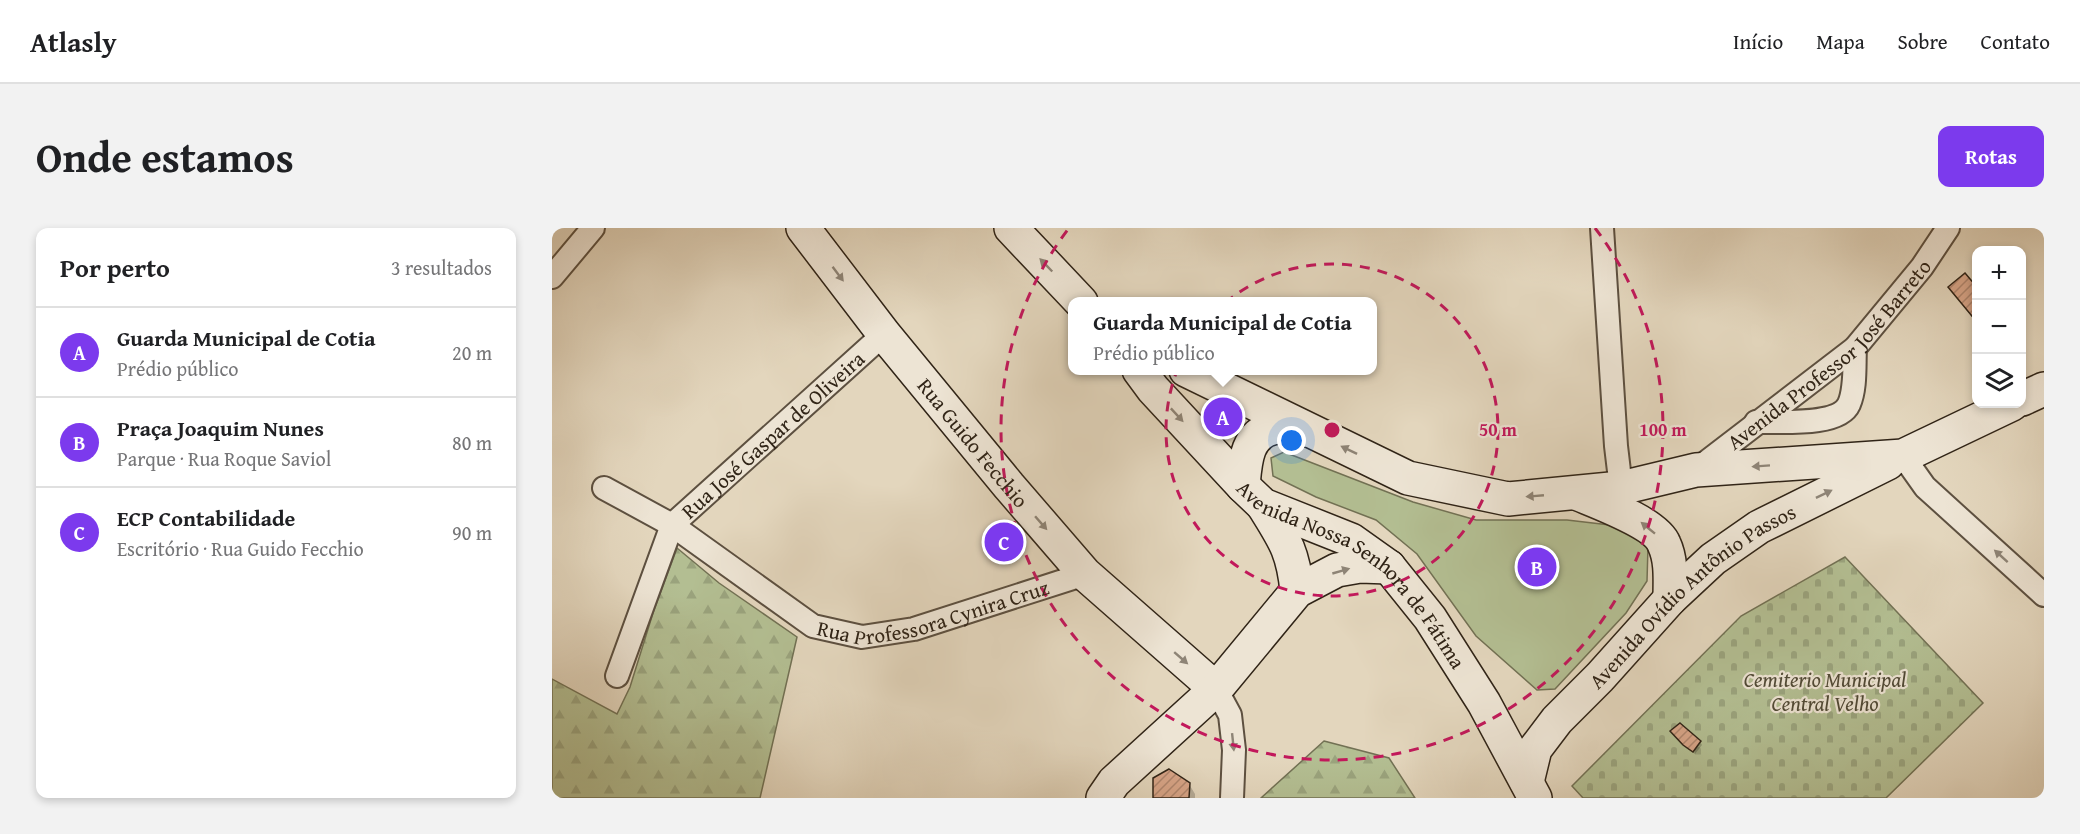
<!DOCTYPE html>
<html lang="pt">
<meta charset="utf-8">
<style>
:root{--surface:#fff;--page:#f2f2f2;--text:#202124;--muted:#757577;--line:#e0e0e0;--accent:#7c3aed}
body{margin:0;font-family:"Gentium Book Plus",serif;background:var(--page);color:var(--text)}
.controls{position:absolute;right:18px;top:18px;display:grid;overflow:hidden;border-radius:12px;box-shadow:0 3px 9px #0003}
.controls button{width:54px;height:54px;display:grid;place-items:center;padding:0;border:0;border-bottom:2px solid var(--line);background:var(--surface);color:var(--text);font:30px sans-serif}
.you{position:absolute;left:740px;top:213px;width:21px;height:21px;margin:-15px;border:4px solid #fff;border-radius:50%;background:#1a73e8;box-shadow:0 0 0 9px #1a73e833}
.badge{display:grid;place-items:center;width:39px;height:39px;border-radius:50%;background:var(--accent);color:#fff;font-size:20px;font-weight:700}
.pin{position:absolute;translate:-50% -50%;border:3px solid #fff;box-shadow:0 2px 6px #0006}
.popup{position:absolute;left:516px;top:69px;width:309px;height:78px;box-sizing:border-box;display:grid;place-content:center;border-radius:12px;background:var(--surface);filter:drop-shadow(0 2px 4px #0005);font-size:20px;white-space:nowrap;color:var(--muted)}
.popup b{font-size:22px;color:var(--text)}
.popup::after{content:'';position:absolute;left:50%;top:100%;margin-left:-12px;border:12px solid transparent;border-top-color:var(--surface)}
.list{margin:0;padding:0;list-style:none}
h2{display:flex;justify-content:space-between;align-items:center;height:78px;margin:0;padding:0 24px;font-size:26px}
h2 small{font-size:20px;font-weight:400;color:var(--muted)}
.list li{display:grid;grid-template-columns:39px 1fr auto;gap:18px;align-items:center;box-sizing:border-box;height:90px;padding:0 24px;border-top:2px solid var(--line)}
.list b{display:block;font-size:22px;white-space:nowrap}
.list p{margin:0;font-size:20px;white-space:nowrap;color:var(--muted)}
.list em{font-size:20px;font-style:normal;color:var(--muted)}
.icon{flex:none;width:33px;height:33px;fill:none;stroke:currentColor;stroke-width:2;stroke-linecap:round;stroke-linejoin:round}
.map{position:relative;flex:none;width:1492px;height:570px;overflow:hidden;border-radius:12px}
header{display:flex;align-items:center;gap:36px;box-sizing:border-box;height:84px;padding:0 30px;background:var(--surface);border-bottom:2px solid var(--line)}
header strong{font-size:28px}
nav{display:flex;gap:33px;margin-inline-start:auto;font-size:21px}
.intro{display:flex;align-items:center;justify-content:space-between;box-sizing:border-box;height:144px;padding:0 36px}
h1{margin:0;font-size:42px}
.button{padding:15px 27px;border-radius:12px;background:var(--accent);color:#fff;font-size:21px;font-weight:700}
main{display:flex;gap:36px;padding:0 36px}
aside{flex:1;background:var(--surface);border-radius:12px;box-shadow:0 3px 9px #0003}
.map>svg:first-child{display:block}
.forest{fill:url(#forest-firs);stroke:#727154;stroke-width:1.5}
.cemetery{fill:url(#cemetery-stones);stroke:#727154;stroke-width:1.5}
.green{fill:#b3be92;stroke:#727154;stroke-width:1.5}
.shadow{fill:#0003}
.building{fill:url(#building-hatch);stroke:#302417;stroke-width:1.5}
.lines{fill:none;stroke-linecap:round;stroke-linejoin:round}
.street-casing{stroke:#5d5040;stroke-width:26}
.secondary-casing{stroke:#302417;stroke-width:36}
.street{stroke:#ede4d4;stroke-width:22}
.secondary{stroke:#ede4d4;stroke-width:33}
.oneway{fill:#8e8476}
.ring{fill:none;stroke:#c2185b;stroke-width:3;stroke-dasharray:10 8}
.labels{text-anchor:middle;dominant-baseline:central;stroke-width:4.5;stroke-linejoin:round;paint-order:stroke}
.street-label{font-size:21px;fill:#302417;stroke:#ede4d4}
.park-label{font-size:21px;font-style:italic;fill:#514a36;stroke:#ede4d4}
.centre{fill:#c2185b;stroke:#ede4d4;stroke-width:3}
.ring-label{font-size:18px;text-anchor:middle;font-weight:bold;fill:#c2185b;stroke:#ede4d4;stroke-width:4.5;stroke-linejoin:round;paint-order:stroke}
</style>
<header>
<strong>Atlasly</strong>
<nav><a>Início</a><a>Mapa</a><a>Sobre</a><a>Contato</a></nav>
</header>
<div class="intro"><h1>Onde estamos</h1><a class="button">Rotas</a></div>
<main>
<aside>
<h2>Por perto<small>3 resultados</small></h2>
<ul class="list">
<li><span class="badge">A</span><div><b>Guarda Municipal de Cotia</b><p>Prédio público</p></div><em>20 m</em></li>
<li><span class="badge">B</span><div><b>Praça Joaquim Nunes</b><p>Parque · Rua Roque Saviol</p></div><em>80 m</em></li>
<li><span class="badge">C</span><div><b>ECP Contabilidade</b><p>Escritório · Rua Guido Fecchio</p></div><em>90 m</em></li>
</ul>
</aside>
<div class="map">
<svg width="1492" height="570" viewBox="0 0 1492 570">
<defs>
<pattern id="forest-firs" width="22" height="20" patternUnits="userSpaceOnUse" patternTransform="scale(1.5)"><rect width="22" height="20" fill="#b3be92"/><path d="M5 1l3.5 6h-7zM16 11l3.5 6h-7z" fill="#9aa37d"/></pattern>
<pattern id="cemetery-stones" width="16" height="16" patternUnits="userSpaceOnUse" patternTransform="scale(1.5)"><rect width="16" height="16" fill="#b3be92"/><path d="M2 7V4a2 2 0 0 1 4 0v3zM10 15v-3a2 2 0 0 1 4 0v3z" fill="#9aa37d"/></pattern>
<pattern id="building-hatch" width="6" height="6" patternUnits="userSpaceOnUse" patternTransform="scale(1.5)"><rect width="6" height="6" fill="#d8a588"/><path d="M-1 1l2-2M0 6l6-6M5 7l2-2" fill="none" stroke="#b0866e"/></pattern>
</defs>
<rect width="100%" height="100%" fill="#e3d6bd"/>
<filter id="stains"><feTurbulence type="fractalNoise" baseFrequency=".00333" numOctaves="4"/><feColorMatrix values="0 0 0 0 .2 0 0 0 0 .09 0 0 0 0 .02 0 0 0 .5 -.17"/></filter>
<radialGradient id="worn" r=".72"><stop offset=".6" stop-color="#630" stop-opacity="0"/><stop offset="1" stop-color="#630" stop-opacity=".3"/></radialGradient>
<path class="forest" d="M125,320l42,35 78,54 -37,161h-208v-119l65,35 13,-27 23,-74z
M772,513l65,17 26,40h-154z"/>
<path class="cemetery" d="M1293,329l138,146 -97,95h-303l-11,-12 169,-170z"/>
<path class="green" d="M732,224l129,50 63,18h91l60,7 21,19 -1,35 -21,32 -71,76 -18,1 -61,-54 -59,-82 -41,-34 -60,-23 -43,-21 -2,-18z"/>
<path class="shadow" d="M1413,47l11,14v34l-26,-36z
M1121,506l27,8 2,3 -7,9 -9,-6z
M637,556l6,10v4h-41z"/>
<path class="building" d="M1413,45l11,13v35l-28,-34z
M1128,495l21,18 -8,11 -10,-7 -13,-14z
M617,541l21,14 -1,15h-36v-20z"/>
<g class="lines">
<defs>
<g id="street">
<path d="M1050,0l14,218 5,42"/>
<path d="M0,49l41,-49"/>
<path d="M1204,194c23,-1 83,5 93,-18 7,-16 5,-39 6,-56"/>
<path d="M1351,228l22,31 119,108"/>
<path id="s1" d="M1144,242l159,-122 67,-81 26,-39"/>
<path id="s2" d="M52,260l68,37 141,101 49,11 52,-8 171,-55"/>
<path id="s3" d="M65,448l55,-151 212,-191"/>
<path d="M664,461l14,26 4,35 -2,48"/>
</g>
<g id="secondary">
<path id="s4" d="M251,0l81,106 125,152 76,88 131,115"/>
<path d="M459,0l70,74"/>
<path id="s5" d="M587,142l14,19 90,97 20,19 88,35 38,27 41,51 54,85 51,95"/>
<path d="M634,142l222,108 100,21 113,-11 75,-18 207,-14 109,-52"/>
<path d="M1470,171l22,-10"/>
<path d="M691,258c2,-23 3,-52 30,-58 9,-3 24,1 33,2"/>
<path d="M1024,265c21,9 80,30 88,51 8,17 6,37 6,55"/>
<path d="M711,277c21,34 30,45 34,86"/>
<path id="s6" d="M975,554l8,-33 22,-29 43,-43 70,-78 43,-40 46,-32 129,-64"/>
<path d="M551,570l11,-16 102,-93 81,-98 40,-21 23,-4 29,1"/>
</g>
</defs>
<use href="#street" class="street-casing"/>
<use href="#secondary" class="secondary-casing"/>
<use href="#street" class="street"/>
<use href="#secondary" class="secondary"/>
</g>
<defs><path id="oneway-solid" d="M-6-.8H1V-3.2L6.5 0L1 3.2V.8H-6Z" transform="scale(1.5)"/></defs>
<g class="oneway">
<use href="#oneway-solid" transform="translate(494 37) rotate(-134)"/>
<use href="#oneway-solid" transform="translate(286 46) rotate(53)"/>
<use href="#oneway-solid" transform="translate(625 187) rotate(47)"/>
<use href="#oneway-solid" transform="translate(797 222) rotate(-154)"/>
<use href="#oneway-solid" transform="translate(1209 238) rotate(176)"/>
<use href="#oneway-solid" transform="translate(1272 266) rotate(-26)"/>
<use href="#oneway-solid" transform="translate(983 268) rotate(175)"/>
<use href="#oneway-solid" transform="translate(489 295) rotate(49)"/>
<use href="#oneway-solid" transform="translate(1096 300) rotate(-141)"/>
<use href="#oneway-solid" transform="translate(1449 328) rotate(-138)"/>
<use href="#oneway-solid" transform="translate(789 343) rotate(-16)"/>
<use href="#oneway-solid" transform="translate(629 430) rotate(41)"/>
<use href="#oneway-solid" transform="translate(681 514) rotate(84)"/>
</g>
<g class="ring">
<circle cx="780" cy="202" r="166"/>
<path d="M1043 0A331 331 0 1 1 517 0"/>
</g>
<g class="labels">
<g class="street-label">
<text stroke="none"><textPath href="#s1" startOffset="177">Avenida Professor José Barreto</textPath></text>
<text stroke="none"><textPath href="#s3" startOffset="296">Rua José Gaspar de Oliveira</textPath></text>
<text stroke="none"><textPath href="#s4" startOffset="274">Rua Guido Fecchio</textPath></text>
<text stroke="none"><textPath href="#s5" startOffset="300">Avenida Nossa Senhora de Fátima</textPath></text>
<text stroke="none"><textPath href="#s6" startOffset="255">Avenida Ovídio Antônio Passos</textPath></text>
<text stroke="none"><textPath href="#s2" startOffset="375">Rua Professora Cynira Cruz</textPath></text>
</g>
<g class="park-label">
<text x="1273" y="451">Cemiterio Municipal<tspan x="1273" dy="24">Central Velho</tspan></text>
</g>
</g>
<circle cx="780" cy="202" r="9" class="centre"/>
<g class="ring-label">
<text x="946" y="208">50 m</text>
<text x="1111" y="208">100 m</text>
</g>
<rect width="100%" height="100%" filter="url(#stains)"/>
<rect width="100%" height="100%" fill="url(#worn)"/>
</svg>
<div class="controls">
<button>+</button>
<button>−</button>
<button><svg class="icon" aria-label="layers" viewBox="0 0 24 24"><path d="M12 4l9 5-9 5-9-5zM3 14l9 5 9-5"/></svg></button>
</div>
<div class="you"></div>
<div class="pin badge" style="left:671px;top:189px">A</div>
<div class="popup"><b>Guarda Municipal de Cotia</b>Prédio público</div>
<div class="pin badge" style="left:985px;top:339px">B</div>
<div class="pin badge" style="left:452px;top:314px">C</div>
</div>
</main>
